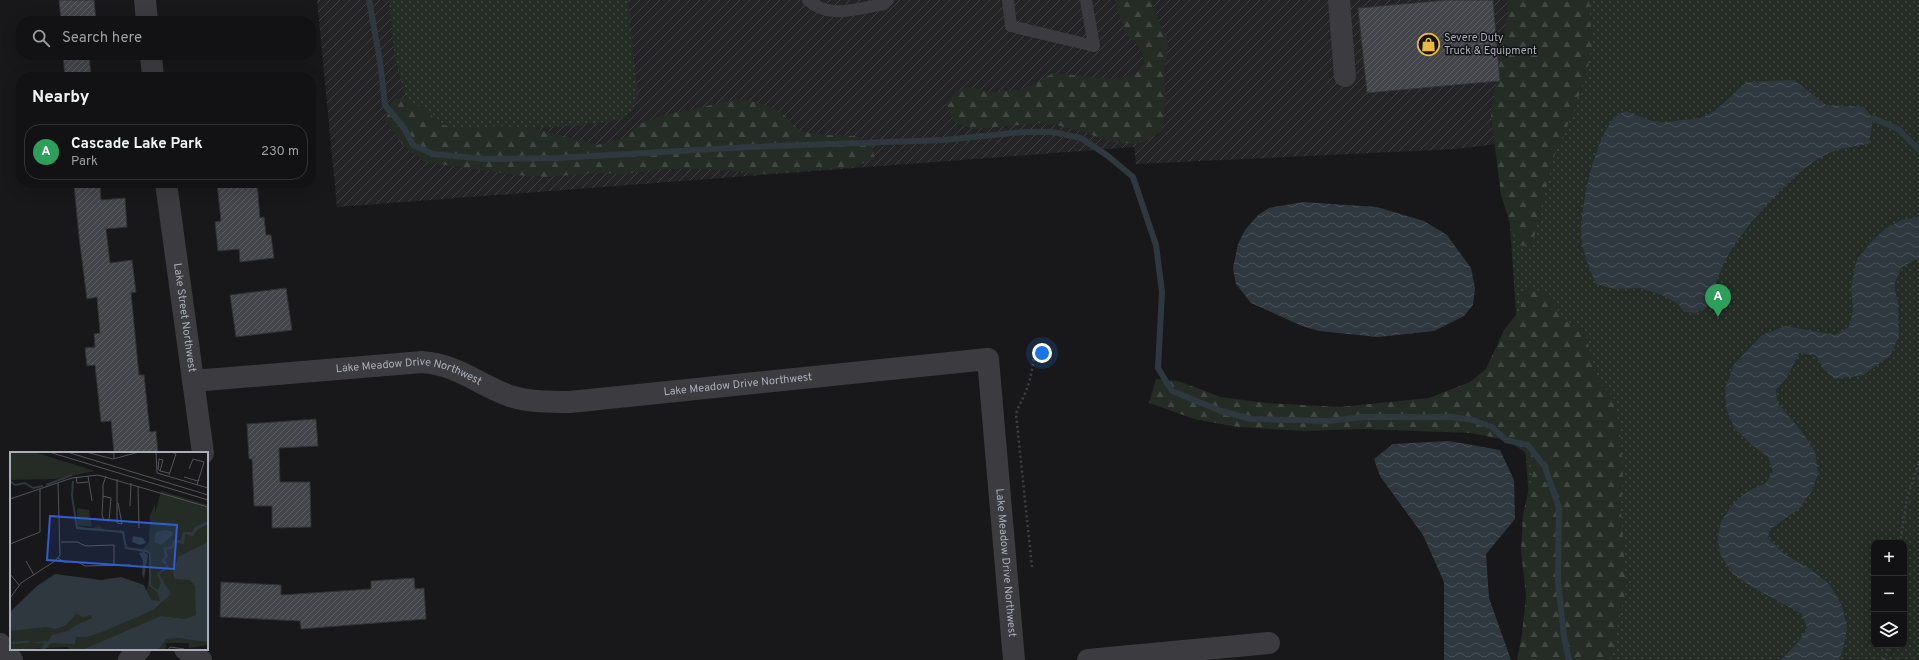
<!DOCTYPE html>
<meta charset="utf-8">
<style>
:root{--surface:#121214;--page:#1b1b1d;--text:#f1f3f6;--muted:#9c9ea0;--line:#313234;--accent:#db2777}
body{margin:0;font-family:Overpass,sans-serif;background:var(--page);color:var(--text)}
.controls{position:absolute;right:12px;bottom:12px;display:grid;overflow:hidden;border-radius:8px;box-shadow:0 4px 16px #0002}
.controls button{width:36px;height:36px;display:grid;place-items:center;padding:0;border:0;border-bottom:1px solid var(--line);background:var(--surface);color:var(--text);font:20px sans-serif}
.you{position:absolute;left:1042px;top:353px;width:14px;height:14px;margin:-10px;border:3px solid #fff;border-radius:50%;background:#1a73e8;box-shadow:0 0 0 6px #1a73e833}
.badge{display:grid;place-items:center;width:26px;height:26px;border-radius:50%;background:var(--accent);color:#fff;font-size:13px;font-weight:700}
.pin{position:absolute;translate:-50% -33px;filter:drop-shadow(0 1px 2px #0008)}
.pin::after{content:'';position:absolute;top:21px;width:14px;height:12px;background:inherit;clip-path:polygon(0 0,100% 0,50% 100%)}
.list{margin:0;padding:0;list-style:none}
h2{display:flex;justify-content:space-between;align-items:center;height:52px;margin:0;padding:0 16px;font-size:17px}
h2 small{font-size:13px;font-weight:400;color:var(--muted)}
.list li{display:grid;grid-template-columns:26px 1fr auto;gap:12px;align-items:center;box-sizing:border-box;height:56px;margin:0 8px 8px;padding:0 8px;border:1px solid var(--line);border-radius:16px}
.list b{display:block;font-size:15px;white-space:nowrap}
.list p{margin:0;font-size:13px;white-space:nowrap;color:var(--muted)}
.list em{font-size:13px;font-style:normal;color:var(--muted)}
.icon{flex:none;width:22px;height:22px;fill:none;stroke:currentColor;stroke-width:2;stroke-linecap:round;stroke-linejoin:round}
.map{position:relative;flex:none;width:1919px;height:660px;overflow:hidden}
.search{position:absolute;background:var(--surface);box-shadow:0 4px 16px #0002;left:16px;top:16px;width:300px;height:44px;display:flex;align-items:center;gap:10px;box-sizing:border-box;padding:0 14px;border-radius:16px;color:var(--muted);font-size:15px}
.panel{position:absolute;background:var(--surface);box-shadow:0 4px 16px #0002;left:16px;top:72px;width:300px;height:116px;border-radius:16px}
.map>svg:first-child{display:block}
.industrial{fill:url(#industrial-furrows)}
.green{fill:url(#green-dots);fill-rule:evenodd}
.forest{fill:url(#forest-firs)}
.water{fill:url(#water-waves)}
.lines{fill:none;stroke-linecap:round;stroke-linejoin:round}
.stream{stroke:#30383f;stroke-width:6}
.building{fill:url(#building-hatch);stroke:#323235}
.path{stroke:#3f4045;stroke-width:2.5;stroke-dasharray:2 3;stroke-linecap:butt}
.service{stroke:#3b3b40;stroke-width:12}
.minor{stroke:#3b3b40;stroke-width:22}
.labels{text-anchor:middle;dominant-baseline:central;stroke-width:3;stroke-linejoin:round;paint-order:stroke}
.poi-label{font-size:11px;fill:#aaaeb9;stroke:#131315;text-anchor:start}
.street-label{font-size:11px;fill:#aaaeb9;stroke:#131315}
.inset-river{fill:none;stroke:#30383f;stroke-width:2}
.inset-road{fill:none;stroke:#52545a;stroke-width:1}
.view{fill:#325cd3;fill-opacity:0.15;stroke:#325cd3;stroke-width:2}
.inset-edge{fill:none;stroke:#aaaeb9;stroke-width:2}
</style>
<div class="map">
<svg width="1919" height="660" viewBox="0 0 1919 660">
<defs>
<pattern id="industrial-furrows" width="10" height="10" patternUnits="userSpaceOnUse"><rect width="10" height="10" fill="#242427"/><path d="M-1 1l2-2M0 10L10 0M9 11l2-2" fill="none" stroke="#414144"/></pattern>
<pattern id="green-dots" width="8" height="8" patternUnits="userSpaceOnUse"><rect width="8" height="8" fill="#242c25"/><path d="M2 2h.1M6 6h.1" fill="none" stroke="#414843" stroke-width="1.8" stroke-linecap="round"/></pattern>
<pattern id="forest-firs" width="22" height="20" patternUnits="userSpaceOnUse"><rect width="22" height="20" fill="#242c25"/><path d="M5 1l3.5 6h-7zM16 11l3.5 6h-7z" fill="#414843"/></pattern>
<pattern id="water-waves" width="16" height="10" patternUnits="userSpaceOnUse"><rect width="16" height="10" fill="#30383f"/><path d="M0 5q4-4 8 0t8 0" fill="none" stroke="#4b5259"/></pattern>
<pattern id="building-hatch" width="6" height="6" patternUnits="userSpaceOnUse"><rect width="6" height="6" fill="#44454a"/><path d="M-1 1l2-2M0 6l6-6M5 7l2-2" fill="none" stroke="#5c5d62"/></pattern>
</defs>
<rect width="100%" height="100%" fill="#18181a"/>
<path class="industrial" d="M317,0h1226l-28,142 -59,7 -320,15 -2,-17 -797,60z"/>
<path class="green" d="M389,0h239l10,97 -6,14 -13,9 -36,5 -50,3 -34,-2 -40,4 -19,-6 -11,-11 -23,-15 -11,-39z
M1543,0h376v660h-379l-33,-478zM1874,543h30v102h-30z"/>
<path class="forest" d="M1115,0h35l18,42 -4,33 2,26 -4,29 -12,9 -15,5 -27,-3 -27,-10 -25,-6 -16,-2 -66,6 -19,-7 -9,-18 9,-12 15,-5 20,5 27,-2 16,-5 20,-12 60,6 23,-5 9,-12 -6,-15 -15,-16z
M1507,0h82l3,44 -5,28 -14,41 -18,41 -23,91 -15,1 -16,-51 -10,-79 8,-56 9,-48z
M406,98l23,15 11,11 19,6 40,-4 34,2 64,17 28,-7 15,-14 20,-8 79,-17 25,5 20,11 17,17 27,3 30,1 15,12 1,11 -21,8 -95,7 -46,-5h-52l-35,5 -34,-1 -42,4 -34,-2 -90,-13 -23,-18 -18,-25 10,-20z
M1535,288l15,11 13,18 23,19 11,44 17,18 6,33 3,40 -2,40 5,78 -16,71h-93l5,-26 4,-39 -5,-45 2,-36 10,-42 -8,-20 -19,-12 -35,-7 -108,-4 -58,2 -67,-4 -44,-8 -45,-16 7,-24 22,2 43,16 45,6 74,4 89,-9 41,-16 16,-13 18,-39 16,-20 3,-21z"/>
<path class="water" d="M1794,80l32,25 38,2 9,11 -4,26c-15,2 -29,4 -44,11 -29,14 -78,69 -95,97 -10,17 -16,38 -24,56l-10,5 -12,-1 -6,-8 -16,-9 -22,-7 -26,1 -18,-5c-7,-17 -15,-34 -15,-53 1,-30 14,-93 34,-114 3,-3 7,-4 11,-6l26,10 14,1 34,-4 13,-6 34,-30z
M1303,202l74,5 47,14 23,14 24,33 4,20 -2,17 -9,11 -30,15 -56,6 -59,-6 -17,-5 -51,-23 -15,-19 -3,-16 5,-24 7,-14 13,-15 11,-7z
M1919,217v43h-5l-13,8 -7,17 4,19 1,32 -9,20 -27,19 -28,4 -12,-10 -7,-14 -17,-2 -13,26 -10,11 1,12 25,30 13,19 3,22 -6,18 -13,18 -29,20 -2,9 16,16 28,16 18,15 12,21 5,22 -4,21 -4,11h-58l19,-20 7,-12 -5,-14 -50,-27 -19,-13 -13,-20 -2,-17 3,-16 13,-18 14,-12 18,-8 7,-12 -5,-14 -16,-12 -17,-16 -9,-20 -1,-20 9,-25 28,-29 23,-9 50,9 14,-8 4,-17 -2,-22 5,-26 14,-19 16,-15 16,-8z
M1449,441l51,9 14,30 1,39 -29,35 3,44 22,62h-67v-78l-21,-47 -43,-59 -6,-17 19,-15z"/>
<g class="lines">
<path class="stream" d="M369,0l11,61 5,44 19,23 9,17 20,9 52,5 73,-1 191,-11 195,-7 80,-8h28l29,6 27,18 25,21 23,68 6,47 -4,76 14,23 49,20 30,8 77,2 35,-4h89l21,3 19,7 14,13 22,5 17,22 14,41 -1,73 6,56 5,23
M1873,118l25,11 21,21"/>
</g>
<path class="building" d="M59,0h35l2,21h-35z
M1447,0h46l7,81 -133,12 -9,-85z
M63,55h26l2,22h-26z
M100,183l1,17 24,-2 2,29 -21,2 4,34 22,-3 4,32 -5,1 8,82h5l6,57 6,-1 2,22h-44l-3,-32 -10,1 -6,-57 -8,1 -2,-18 10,-1 -1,-13 6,-1 -3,-36 -10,2 -8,-62 -5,-52z
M217,183h40l3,35 4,-1 2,18h5l3,23 -34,4 -1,-13 -21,2 -3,-29 6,-1z
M286,288l6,42 -56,7 -6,-42z
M316,419l2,27 -39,2 1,34h30l1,45 -39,1v-22h-18l-2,-47h-3l-2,-35z
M414,578l1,11 9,-1 2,31 -125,10 -1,-8 -80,-4 1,-35 60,3v10l90,-6v-8z"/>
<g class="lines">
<path class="path" d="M1900,543l7,-45 12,-36
M1032,567l-16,-153c3,-9 7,-15 10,-23 5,-11 6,-23 8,-34
M1884,660l5,-15"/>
<path class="service" d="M808,0c21,20 52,8 76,4l4,-4
M1008,0l3,26 83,20 -8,-46"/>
<g class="minor">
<path d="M145,0l2,21"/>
<path d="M1339,0l6,76"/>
<path d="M151,55l2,22"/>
<path id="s1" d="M166,183l37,270"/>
<path id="s2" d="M193,381l229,-19c37,3 55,22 88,34 18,6 41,6 60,6l418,-43 26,301"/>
<path d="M0,644l12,16"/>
<path d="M185,649l16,11"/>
<path d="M129,660l11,-11"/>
<path d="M1088,660l181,-17"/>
</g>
</g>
<defs>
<symbol id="shop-ring" viewBox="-11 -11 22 22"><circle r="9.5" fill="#131315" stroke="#e9b940" stroke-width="1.5"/><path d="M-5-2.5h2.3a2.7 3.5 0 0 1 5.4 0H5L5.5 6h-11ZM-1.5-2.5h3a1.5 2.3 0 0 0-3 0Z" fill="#e9b940"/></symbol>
</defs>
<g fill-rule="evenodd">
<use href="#shop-ring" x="1416" y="32" width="25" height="25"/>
</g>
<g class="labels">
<g class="poi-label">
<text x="1444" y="38">Severe Duty<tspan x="1444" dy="13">Truck &amp; Equipment</tspan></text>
</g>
<g class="street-label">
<text stroke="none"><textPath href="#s1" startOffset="136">Lake Street Northwest</textPath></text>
<text stroke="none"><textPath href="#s2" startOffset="218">Lake Meadow Drive Northwest</textPath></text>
<text stroke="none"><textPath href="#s2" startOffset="554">Lake Meadow Drive Northwest</textPath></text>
<text stroke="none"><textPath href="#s2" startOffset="1010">Lake Meadow Drive Northwest</textPath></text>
</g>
</g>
<g transform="translate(10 452)">
<rect width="198" height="198" fill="#18181a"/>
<path d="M0,0h24l61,19 -40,8 -45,1zM151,39l47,14v140l-19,3v-5h-23v7h-97l-1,-3 -58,3v-24l50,-12h82l7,-35v-44zM67,56l12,2 3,17 -15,-2z" fill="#242c25"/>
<path d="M145,52v23l-6,13 1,-25zM67,73l12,4 10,-3 8,5 -23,-1 -6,-1zM139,90l4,4 2,9 -2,25 -4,3v-30l-25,-5 19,1zM36,175l6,2 6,-2 4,3 -17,10zM27,176l3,2 -3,4 2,6 -5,3 -24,2v-14zM97,184l-6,5 -24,7 10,-7z" fill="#242c25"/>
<path d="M198,69v3l-11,6 -4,6 -8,-2 -1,10 -9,-2 -2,7 -7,1 2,6 -3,4 4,8 -10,6 12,20 -18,16 -51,22 -15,5h-11l-1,7 -24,-1 -7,7h-3l3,-7h-15l19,-2 4,-6 16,-4 7,-5 17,-8 -1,-3 -8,2 -7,-3 -11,12 -10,3 -9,-2 -36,4 1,-20 26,-25 18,-12 46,6 20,-3 23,8 7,15 9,1 -3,-10 4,-8 -4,-9 10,-8 -6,-5 4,-5 -2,-8 8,-2 3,-6h7l2,-8h9l3,-5zM155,78l8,2v3l-12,10 -7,-3 2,-10zM123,84l10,2 3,5 -6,2 -8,-3zM198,90v100l-29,-4 -13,1 -8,11h-76l79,-34 24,3 11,-4 -1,-29 -5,-6 -15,-1 -2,-5 5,-17zM134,100l4,3 -4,23 -2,-4 1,-13 -4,-8z" fill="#30383f"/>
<path class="inset-river" d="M0,29l5,4 10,-2 8,5 10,-2M63,29l-1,15 5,32 46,4 3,16 20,3 4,3v31l7,6M36,33l26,-10M0,191l19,-1"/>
<path class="inset-road" d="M39,0l159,48M57,0l141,43M76,0l27,7 26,-7M89,0l15,1v6M146,0l1,21 51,15M179,17l4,-10 11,3 -7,23M150,19l3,-11 -4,-1 -1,10 2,2 9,2M159,23l7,-21 -4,-2M78,24l4,25M66,25l1,6 11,-1M174,25l14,4M107,27v44l5,1 -4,-21M128,34l1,42M93,44l8,2 -2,23 -5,-1 -2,-5 1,-19v-11l3,-9M0,47l62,-21 26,-3 110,32M120,54l1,-23M51,90h16l9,4 28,-1v20M0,92l30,-12v-43M48,106l6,4h14l7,4 46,-1M16,109l8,14M0,122l9,11M0,146l11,-15 34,-22 5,-6 -2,-72M158,198l2,-3 14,2"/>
<path class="view" d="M40,64l127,9 -3,44 -127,-9z"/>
<rect width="198" height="198" class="inset-edge"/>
</g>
</svg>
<div class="controls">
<button>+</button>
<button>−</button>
<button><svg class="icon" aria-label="layers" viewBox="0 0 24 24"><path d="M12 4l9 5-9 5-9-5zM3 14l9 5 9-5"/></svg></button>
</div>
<div class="you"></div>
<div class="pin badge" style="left:1718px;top:317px;background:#2e9e5b">A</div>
<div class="search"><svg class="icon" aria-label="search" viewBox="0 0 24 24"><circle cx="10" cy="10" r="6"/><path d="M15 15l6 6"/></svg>Search here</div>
<section class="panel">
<h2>Nearby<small></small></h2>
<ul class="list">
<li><span class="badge" style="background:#2e9e5b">A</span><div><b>Cascade Lake Park</b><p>Park</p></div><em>230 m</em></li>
</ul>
</section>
</div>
